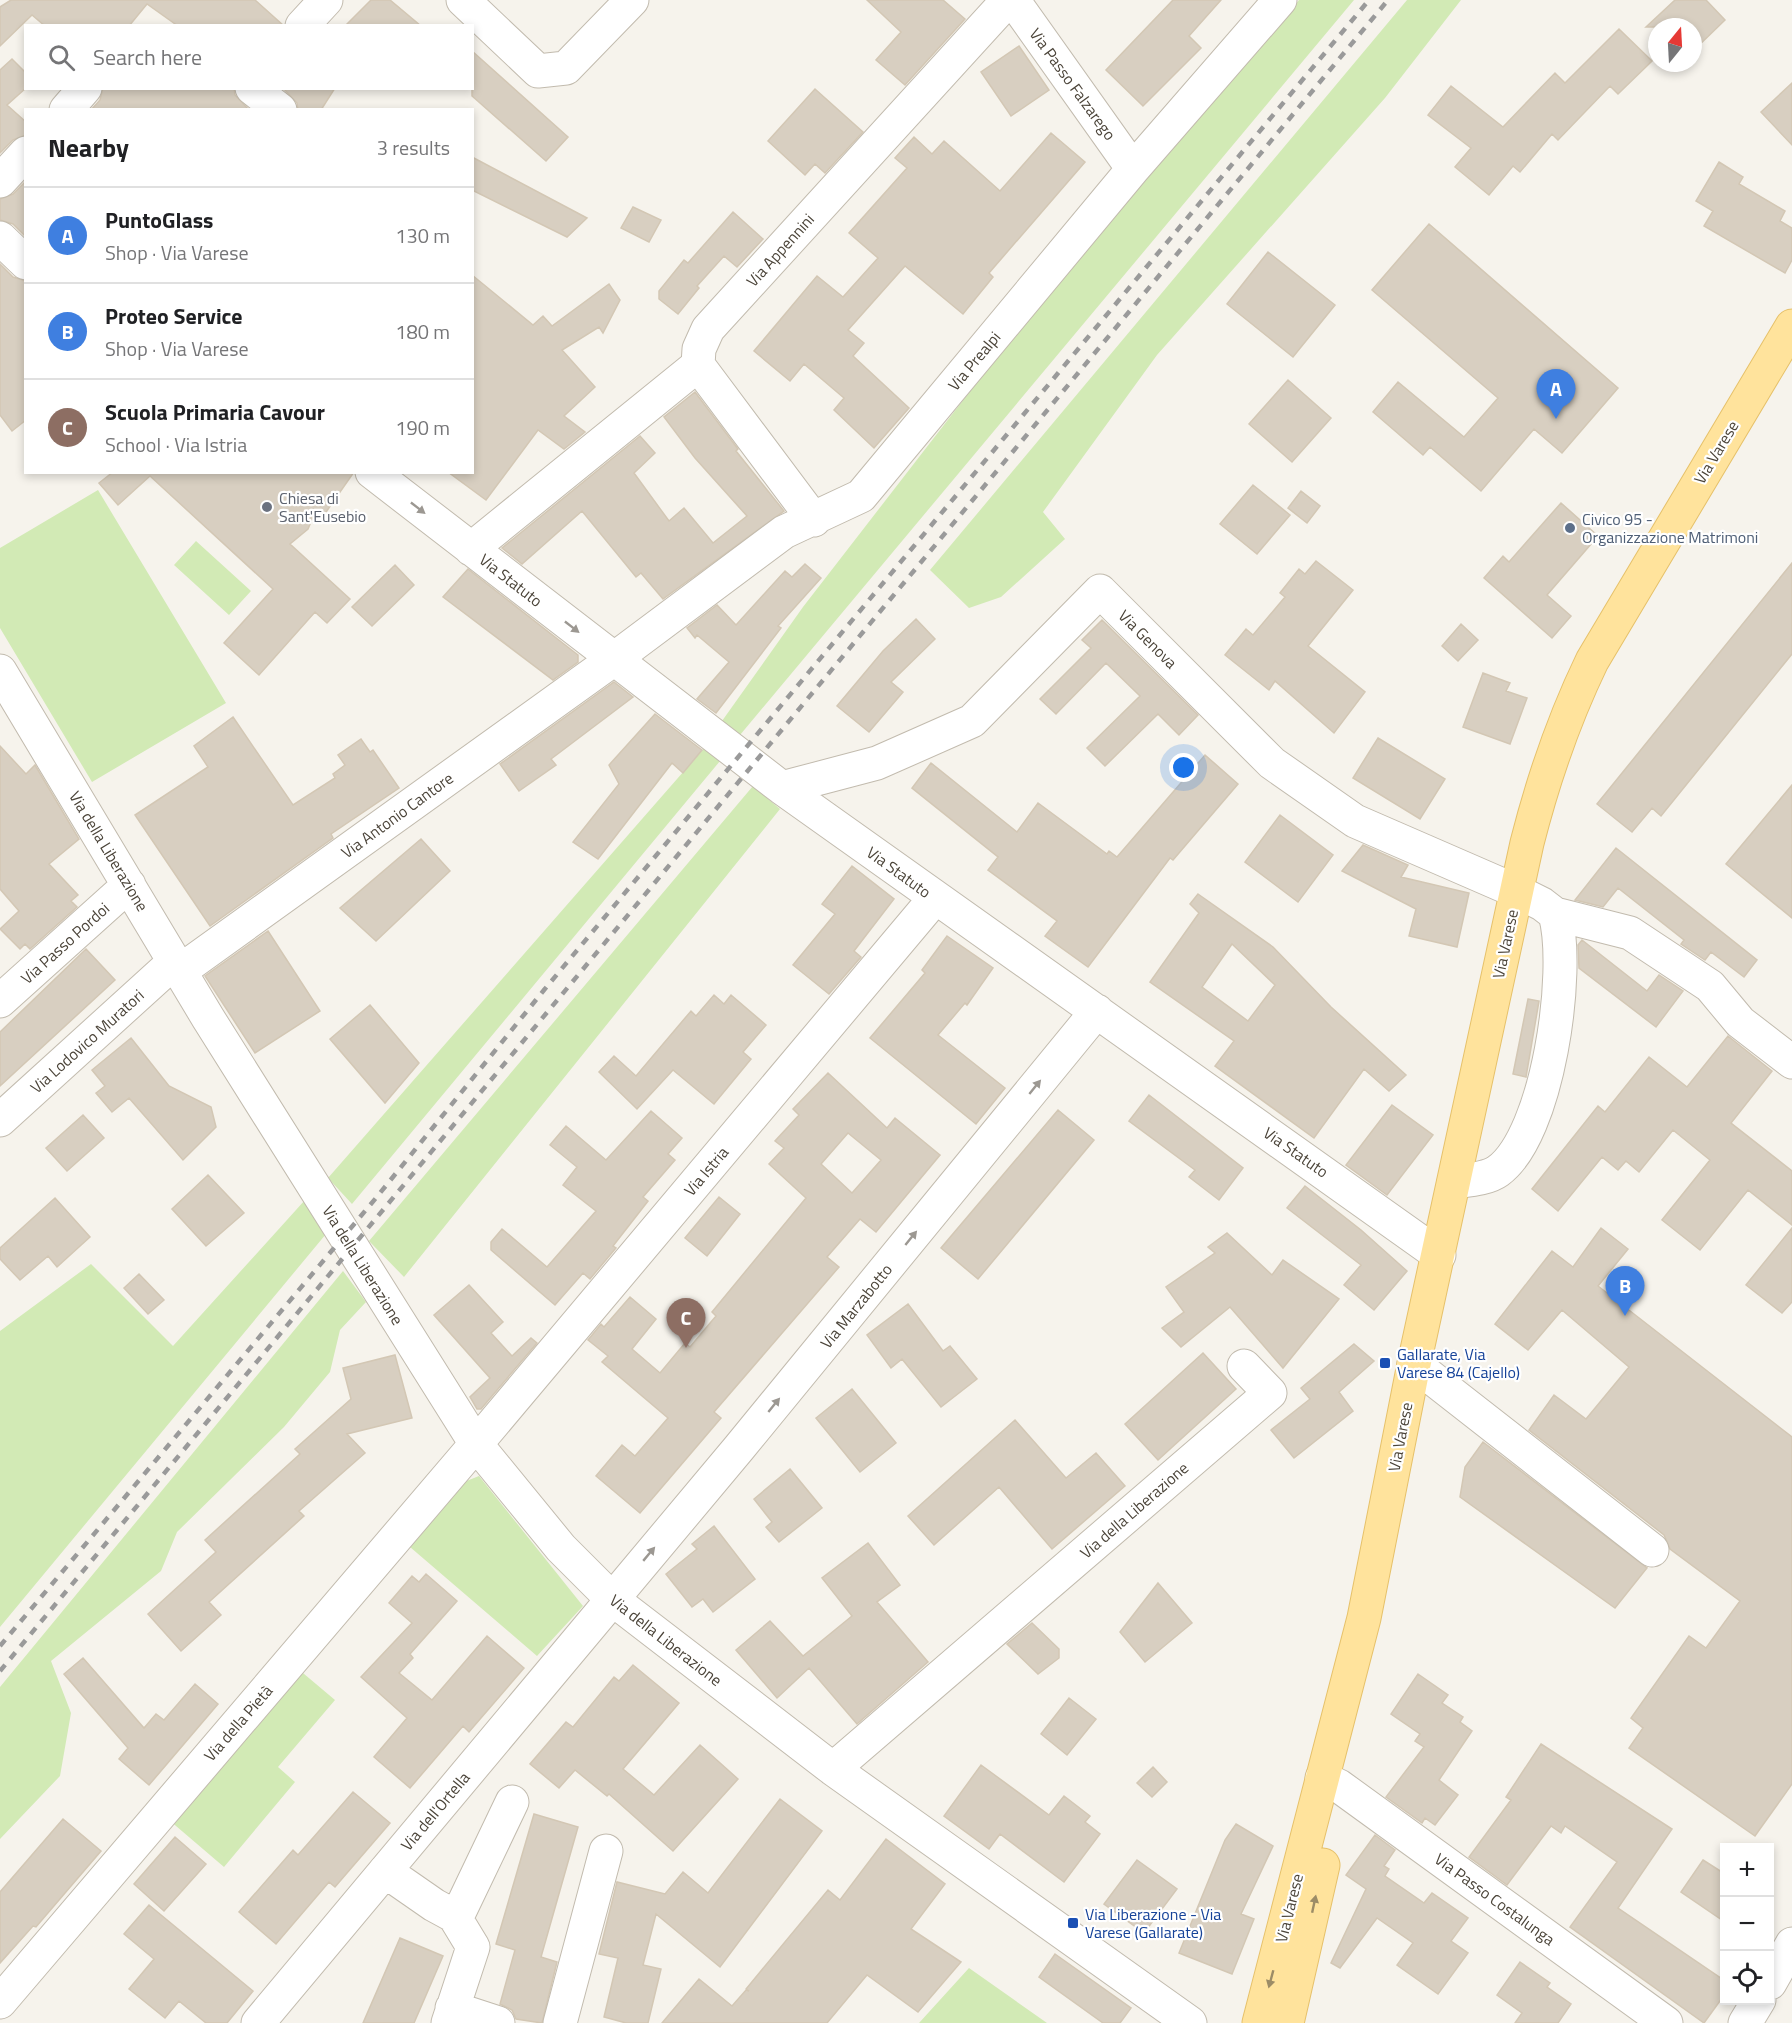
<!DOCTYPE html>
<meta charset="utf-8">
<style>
:root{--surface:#fff;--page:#f6f6f6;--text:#202124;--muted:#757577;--line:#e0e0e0;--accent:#0b8043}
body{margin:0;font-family:"Titillium Web",sans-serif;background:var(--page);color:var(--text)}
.controls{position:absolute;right:18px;bottom:18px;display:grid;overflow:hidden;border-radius:0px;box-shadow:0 3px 9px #0003}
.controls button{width:54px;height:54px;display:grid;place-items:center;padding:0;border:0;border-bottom:2px solid var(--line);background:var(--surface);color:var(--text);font:30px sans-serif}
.compass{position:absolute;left:1648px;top:18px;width:54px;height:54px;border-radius:50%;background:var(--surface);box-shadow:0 3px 9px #0003;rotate:18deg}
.you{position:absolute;left:1184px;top:768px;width:21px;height:21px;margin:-15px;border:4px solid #fff;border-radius:50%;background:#1a73e8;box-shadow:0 0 0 9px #1a73e833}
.badge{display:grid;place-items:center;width:39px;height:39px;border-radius:50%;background:var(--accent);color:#fff;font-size:20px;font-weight:700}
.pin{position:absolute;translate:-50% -50px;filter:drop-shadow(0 2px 3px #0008)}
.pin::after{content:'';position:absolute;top:32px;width:21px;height:18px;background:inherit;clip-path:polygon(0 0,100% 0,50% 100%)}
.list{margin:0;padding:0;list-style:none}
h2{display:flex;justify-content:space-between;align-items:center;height:78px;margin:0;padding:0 24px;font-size:26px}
h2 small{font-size:20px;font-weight:400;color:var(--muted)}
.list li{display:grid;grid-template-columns:39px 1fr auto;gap:18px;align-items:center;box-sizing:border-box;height:96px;padding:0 24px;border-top:2px solid var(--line)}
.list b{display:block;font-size:22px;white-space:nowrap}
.list p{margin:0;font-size:20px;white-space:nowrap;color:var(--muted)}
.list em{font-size:20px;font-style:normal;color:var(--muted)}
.icon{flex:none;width:33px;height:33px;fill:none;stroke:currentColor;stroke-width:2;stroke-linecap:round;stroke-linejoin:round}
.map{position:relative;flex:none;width:1792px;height:2023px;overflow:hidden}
.search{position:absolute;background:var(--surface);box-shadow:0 3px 9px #0003;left:24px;top:24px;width:450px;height:66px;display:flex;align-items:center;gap:15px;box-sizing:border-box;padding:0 21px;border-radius:0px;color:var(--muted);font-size:22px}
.panel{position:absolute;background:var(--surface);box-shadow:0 3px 9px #0003;left:24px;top:108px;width:450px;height:366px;border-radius:0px}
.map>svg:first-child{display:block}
.green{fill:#d2eab5}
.building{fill:#d8cfc1;stroke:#d3c7b4;stroke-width:1.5;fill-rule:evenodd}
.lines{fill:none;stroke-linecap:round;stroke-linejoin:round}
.minor-casing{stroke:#c2bbae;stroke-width:35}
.major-casing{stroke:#e6c16a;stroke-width:35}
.minor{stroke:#fff;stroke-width:33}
.major{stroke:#ffe39c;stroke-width:33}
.rail{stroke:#9a9a9a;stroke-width:4.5;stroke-dasharray:8 8;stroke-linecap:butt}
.oneway{fill:#9c9892}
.oneway2{fill:#9c8c66}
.worship-dot{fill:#6b7280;stroke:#fff;stroke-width:2}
.service-dot{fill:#5c6f8a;stroke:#fff;stroke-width:2}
.transit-dot{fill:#1a4fb4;stroke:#fff;stroke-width:2}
.labels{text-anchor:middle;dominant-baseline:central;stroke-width:4.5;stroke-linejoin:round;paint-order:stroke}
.street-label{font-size:16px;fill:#4b4439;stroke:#fff}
.worship-label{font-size:16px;fill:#5b616d;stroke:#fff;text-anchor:start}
.service-label{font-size:16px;fill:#4e5e75;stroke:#fff;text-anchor:start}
.transit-label{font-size:16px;fill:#164399;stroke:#fff;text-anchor:start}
</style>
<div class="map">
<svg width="1792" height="2023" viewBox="0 0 1792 2023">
<rect width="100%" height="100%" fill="#f6f3ec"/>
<path class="green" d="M1299,0h55l-614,735 -18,-14 81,-114 236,-305z
M1407,0h54l-76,98 -228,257 -114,157 22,27 -64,58 -32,11 -39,-38z
M98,490l128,213 -134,79 -92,-154v-80z
M196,541l55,50 -22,24 -55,-50z
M705,747l15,14 -368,443 -24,-26z
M753,786l27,23 -376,468 -35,-36z
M305,1200l21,34 -326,393v-296l91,-67 82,82z
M343,1271l23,31 -26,28 -10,42 -46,55 -107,105 -16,39 -110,90 20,52 -11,63 -60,63v-152z
M479,1476l104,130 -46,50 -127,-109 54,-65z
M297,1668l38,32 -57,67 17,15 -71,85 -55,-47z
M969,1968l78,55h-128z"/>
<path class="building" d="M11,0h244l29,26h-106l-31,-22 -18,22h-84l-13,-11 -32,31v-39z
M371,0h19l31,26h-76z
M867,0h76l22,19 -60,66 -29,-25 25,-28z
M1173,0h48l-32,36 12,12 -58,58 -37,-36z
M1675,0h31l19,20 -32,31v-24h-47z
M1619,29l33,32 -34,33 -8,-8 -52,54 -6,-6 -32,38 -7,-6 -24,29 -34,-28 16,-19 -43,-33 23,-29 52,41 52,-54 10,10z
M1019,46l30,44 -38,26 -30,-44z
M472,51l96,86 -22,24 -74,-65z
M12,59l14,14v15l-19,17 19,17v13l-13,5 -13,13v-83z
M1792,83v62l-31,-33z
M103,88h131l1,7 14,15h-158l9,-10z
M283,88h52l-14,22h-23l-1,-7z
M815,89l48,43 -38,41 -10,-9 -10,11 -37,-34z
M1051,133l34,29 -96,111 4,4 -30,37 -58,-48 -57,64 16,13 -11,13 56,52 -35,40 -40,-38 10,-12 -40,-34 -14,17 -36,-30 63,-75 26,21 35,-39 -29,-25 58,-65 -12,-10 19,-21 18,17 12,-13 56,50z
M472,157l115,61 -20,19 -95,-47z
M1719,162l24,15 -4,7 46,27 -5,10 12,7v32l-7,13 -81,-47 9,-15 -17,-10z
M26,181v56l-13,-13 -13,-4v-21l13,-5z
M633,207l28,13 -12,22 -28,-14z
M733,212l30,27 -26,28 -13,-11 -27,30 2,2 -21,26 -19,-15v-8l25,-31 4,3z
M1429,224l189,164 -56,65 -28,-24 -53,62 -51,-44 -7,8 -50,-43 25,-30 66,55 34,-39 -126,-108z
M1268,252l67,53 -42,52 -66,-53z
M0,264l13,13 13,4v139l-14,11 -12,-16z
M472,275l61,50 10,-9 9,10 57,-42 11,16 -17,33 -4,-6 -37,23 33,37 -31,29 21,16 -21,17 -26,-19 -52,70 -38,-28h24z
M1288,380l43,38 -39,44 -43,-38z
M695,392l43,57 -2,2 48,60 -121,88 -22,-26 -5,4 -54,-66 -60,53 -20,-16 138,-112 15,17 -21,20 35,48 15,-13 29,35 34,-27 -52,-58 -31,-41z
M113,472h241l-30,43 -9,-3 -7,17 -18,15 60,55 -23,24 -12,-11 -56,63 -35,-32 49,-54 -123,-113 -32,29 -19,-22z
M1253,485l37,30 -33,39 -37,-30z
M1301,491l19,15 -13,17 -19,-15z
M1561,503l37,33 -51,59 24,21 -19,22 -68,-60 19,-22 6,6z
M1316,561l37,29 -45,56 57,46 -31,41 -59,-52 -6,9 -44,-35 21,-26 7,6 32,-38 -5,-4 19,-24 6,5z
M1792,563v91l-131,162 -9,-8 -20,24 -35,-28z
M805,564l16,14 -43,48 3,2 -65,85 -19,-14 32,-37 -32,-27 -2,3 -8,-10 30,-23 19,20 49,-54 7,6z
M395,565l19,20 -42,41 -20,-19z
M468,569l110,86v7l-25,18 -110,-83z
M916,619l19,20 -44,43 12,10 -34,40 -32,-26 46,-55z
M1102,620l96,95 -19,20 -21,-21 -53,52 -18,-18 53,-52 -34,-33 -50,51 -16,-15 51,-51 -9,-8z
M1461,624l17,16 -20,21 -16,-15z
M1483,673l27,10 -4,8 21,7 -17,46 -47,-17z
M614,682l19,15 -82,62 5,6 -37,26 -19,-27z
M655,714l47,36 -19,23 -11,-10 -74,96 -25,-17 46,-58 -10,-19z
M233,717l60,88 42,-27 -2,-4 12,-9 -7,-10 23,-16 9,13 3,-2 26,38 -68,46 2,4 -123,88 -75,-111 73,-48 -14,-21z
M1378,738l67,41 -25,40 -67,-41z
M0,746l26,28 9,-9 44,74 -30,25 29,31 -7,6 6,6 -47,42 -5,-5 -5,5 -20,-20 19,-18 -19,-22z
M1205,755l33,29 -65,76 -3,-2 -82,109 -43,-31 12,-15 -69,-51 10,-13 -86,-69 19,-25 86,69 21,-29 69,51 2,-3 8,6z
M1792,785v133l-66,-54z
M1280,815l53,40 -35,47 -53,-40z
M421,839l29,32 -74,70 -36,-33z
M1363,845l45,20 -7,12 68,16 -12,54 -48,-11 7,-27 -74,-38z
M1616,848l141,112 -13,17 -33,-25 -6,8 -24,-16 3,-4 -66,-52 -15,19 -28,-7z
M852,866l42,33 -40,52 7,6 -32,37 -36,-29 42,-51 -13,-10z
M1198,894l75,53 58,60 75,68 -17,16 -25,-22 -50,69 -99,-72 19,-25 -84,-59 49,-69 -9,-9zM1232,944l43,41 -27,36 -46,-34z
M268,931l52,80 -65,42 -50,-77z
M947,936l46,32 -26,37 -2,-2 -27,32 67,53 -29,36 -106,-86 55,-65 -3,-3z
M1582,940l65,51 12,-16 24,16 -27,36 -77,-59 -1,-23z
M86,949l29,31 -115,106v-54z
M714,995l10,9 7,-9 35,30 -23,27 8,7 -37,45 -41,-34 -36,39 -38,-37 15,-16 22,20 55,-65 5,5z
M1528,999l11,2 -13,76 -13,-3z
M370,1005l49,58 -34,40 -55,-64z
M1728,1036l44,35 -41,52 61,48v54l-44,-35 -48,60 -38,-30 48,-60 -37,-30 -34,42 -13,-11 -8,9 -16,-13 -44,54 -26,-22 66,-83 7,6 44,-55 38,30z
M131,1038l38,48 42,21 5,20 -33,33 -54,-62 -17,14 -16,-19 9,-7 -13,-16z
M828,1073l59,55 8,-10 45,37 -64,77 -16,-13 -33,38 12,10 -125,145 7,6 -81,95 -44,-37 26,-31 13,11 33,-38 -66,-56 6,-6 -20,-16 13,-16 3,3 26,-30 26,22 -24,30 28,24 25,-30 5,4 26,-31 -4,-4 94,-114 -37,-34 15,-16 -9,-7 24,-26 -6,-6zM848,1133l33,27 -29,33 -31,-29z
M1149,1095l94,73 -24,32 -30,-23 6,-7 -66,-49z
M1392,1105l41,30 -46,60 -41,-30z
M1058,1110l36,30 -116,139 -37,-31z
M651,1111l31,27 -14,16 7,6 -32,37 5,4 -35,45 3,2 -26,31 -7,-6 -28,32 -64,-55v-8l11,-13 45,38 49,-56 -33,-26 14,-18 -27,-22 16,-19 40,34z
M83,1115l21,23 -37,33 -21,-23z
M208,1175l36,38 -38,33 -34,-37z
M1305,1186l56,44 46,41 -33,39 -30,-25 17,-20 -74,-57z
M719,1197l21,17 -33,42 -22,-18z
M55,1198l35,39 -33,30 -9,-11 -28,24 -20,-21v-11z
M1601,1228l27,21 -30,37 194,151v347l-37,52 -126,-88 14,-20 -12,-10 58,-82 17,12 34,-47 -70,-52 -6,-14 -135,-105 25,-35 32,24 43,-52 -67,-57 -34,40 -33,-26 57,-73 21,16z
M1792,1228v74l-10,11 -36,-28z
M1227,1233l45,42 11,-15 56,39 -56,69 -53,-61 -49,40 -19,-19 22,-16 -18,-25 49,-34 -7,-6z
M139,1274l25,26 -16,14 -24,-26z
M469,1285l34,37 -12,11 21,23 19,-18 6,5 -56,66h-4l-7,-12 20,-19 -56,-63z
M908,1304l35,47 7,-5 27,33 -36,28 -39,-48 -11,9 -24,-33z
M1354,1344l20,17 -35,31 14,19 -59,47 -23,-28 39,-31 -9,-11z
M1203,1353l33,36 -78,71 -33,-36z
M395,1355l17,63 -65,16 18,19 -66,58 5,5 -95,86 12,13 -40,36 -33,-37 68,-62 -11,-12 95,-86 -5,-5 56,-50 -8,-31z
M852,1389l44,54 -36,29 -44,-54z
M1015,1420l51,58 30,-25 29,33 -73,63 -53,-62 -65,58 -26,-29z
M1483,1442l164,126 -32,40 -155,-111 5,-30z
M790,1469l32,39 -43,34 -13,-15 6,-5 -18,-23z
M714,1526l41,53 -42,33 -10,-13 -11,8 -26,-33 31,-25 -5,-5z
M868,1543l32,42 -23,17 51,60 -71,62 -48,-56 -32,30 -41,-48 34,-29 33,35 49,-40 -30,-38z
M426,1574l31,27 -47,53 3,4 -14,15 33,27 55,-64 37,32 -55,64 -6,-6 -53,62 -36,-31 33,-39 -46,-41 51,-54 -23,-20 23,-27 7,6z
M1158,1583l34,40 -47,39 -25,-30z
M1032,1623l27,26v9l-21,16 -31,-30z
M83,1658l61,70 12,-14 8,6 31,-36 23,20 -69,81 -30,-26 9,-11 -64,-74z
M633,1665l46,38 -56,66 31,26 46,-50 38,34 -65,72 -64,-57 -2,2 -32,-26 -16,18 -29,-24 36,-42 7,5 41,-50 5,4z
M1418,1674l30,21 -6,8 21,14 -3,5 12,9 -33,49 19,15 -23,30 -10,-7 -3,5 -36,-26 38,-50 -9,-6 5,-7 -29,-20z
M1069,1698l27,21 -29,36 -26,-21z
M1541,1744l131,85 -54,79 107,73v13l-21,29 -134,-96 47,-65 -52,-36 -4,7 -10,-7 -44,59 -38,-28 42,-57 -5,-3z
M981,1765l68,50 15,-19 26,20 -5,6 15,12 -36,48 -64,-48 -11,15 -45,-33z
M1153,1767l14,15 -15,15 -15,-14z
M353,1792l37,31 -55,64 -6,-5 -53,62 -37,-32 54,-62 5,5z
M780,1799l42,32 -102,136 -64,-53 -13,51 18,4 -13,54h-22l-22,-6 14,-59 -19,-4 18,-72 48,12 18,-22 25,21z
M534,1814l44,13 -37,130 16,5 -15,61 -26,-4 -4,-9 -12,-6 15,-54 -19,-6z
M63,1819l38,32 -65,76 -3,-1 -33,37v-71z
M1236,1824l37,22 -32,68 13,5 -22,55 -53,-21 46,-113z
M1375,1835l20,15 -11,16 5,3 -4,7 39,27 8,-10 36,25 -17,23 17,12 -30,41 -41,-29 16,-22 -36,-25 -37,50 -9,-5 35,-74 -20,-14z
M175,1837l31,27 -42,47 -30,-27z
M886,1839l59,45 -34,45 50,33 -43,50 -51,-37 -40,48h-165l37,-44 33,27 14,-16 3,1 -3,-2 82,-99 12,10z
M1137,1860l40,29 -33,44 -40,-29z
M1703,1860l22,14v48l-44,-30z
M149,1905l104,86 -26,32h-21l-27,-22 -14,17 -36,-29 25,-30 -30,-25z
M400,1938l43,18 -29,67h-51z
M1055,1954l76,54 -11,15h-17l-64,-46z
M1520,1962l30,21 -3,4 24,17 -13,19h-43l7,-10 -25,-18z"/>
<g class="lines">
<defs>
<path id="minor" d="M463,0l75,71 28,-3 66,-68
M1013,0l120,169
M302,26l24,-26
M252,88l28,22
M66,110l19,-22
M0,181l26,-28
M0,238l26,25
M372,472l410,316 657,467
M814,520l-116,-155 1,-16 9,-20 300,-329
M471,549l227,-184
M0,671l208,347 268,426 85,104 51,51 221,170 357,254
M782,788l95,-25 95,-42 128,-130 172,172 83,58 161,70 26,13 13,10c16,57 -7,221 -57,257 -11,8 -30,9 -44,11
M1555,914l75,19 80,53 30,36 52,40
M180,971l434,-312 170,-127 77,-36 272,-327 147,-169
M0,1001l129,-116
M0,1120l174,-158
M1414,1364l238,186
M833,1769l437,-376 -26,-27
M1322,1778l17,8 327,237
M385,1871l49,34 22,12
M1770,1983l22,-39
M0,2002l476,-558 459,-546
M452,2008l46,15
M258,2023l481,-575 358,-437
M448,2023l25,-76 -17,-28 56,-117
M560,2023l46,-172
M1745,2023l14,-23"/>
<path id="major" d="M1259,2023l105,-405 50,-254 113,-521c16,-63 37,-124 65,-182l200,-335
M1287,2023l36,-158"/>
</defs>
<use href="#minor" class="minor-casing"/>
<use href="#major" class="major-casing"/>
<use href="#minor" class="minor"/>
<use href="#major" class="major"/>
<path class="rail" d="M0,1646l376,-448 168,-208 825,-990
M0,1671l1388,-1671"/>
</g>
<defs><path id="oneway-solid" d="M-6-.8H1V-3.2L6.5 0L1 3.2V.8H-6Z" transform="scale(1.5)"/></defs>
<g class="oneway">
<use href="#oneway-solid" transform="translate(418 508) rotate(38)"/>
<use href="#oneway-solid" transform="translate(572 627) rotate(38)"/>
<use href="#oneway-solid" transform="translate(1035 1087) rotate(-51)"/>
<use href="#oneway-solid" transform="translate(911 1238) rotate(-51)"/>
<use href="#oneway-solid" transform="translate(774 1405) rotate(-51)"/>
<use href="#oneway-solid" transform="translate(649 1554) rotate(-50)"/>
</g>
<g class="oneway2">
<use href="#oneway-solid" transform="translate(1314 1904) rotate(-78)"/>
<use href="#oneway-solid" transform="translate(1271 1979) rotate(105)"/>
</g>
<circle class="worship-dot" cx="267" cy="507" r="6"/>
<circle class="service-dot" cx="1570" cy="528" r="6"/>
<g class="transit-dot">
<rect x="1379" y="1357" width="12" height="12" rx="3"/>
<rect x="1067" y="1917" width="12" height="12" rx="3"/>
</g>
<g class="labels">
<g class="street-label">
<text transform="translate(1073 84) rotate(54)">Via Passo Falzarego</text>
<text transform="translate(780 250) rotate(-48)">Via Appennini</text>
<text transform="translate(974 361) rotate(-50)">Via Prealpi</text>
<text transform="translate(1716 452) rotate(-59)">Via Varese</text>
<text transform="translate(511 580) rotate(38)">Via Statuto</text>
<text transform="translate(1148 639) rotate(45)">Via Genova</text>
<text transform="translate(397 815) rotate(-36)">Via Antonio Cantore</text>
<text transform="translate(109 851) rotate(59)">Via della Liberazione</text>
<text transform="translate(899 872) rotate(36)">Via Statuto</text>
<text transform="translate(65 943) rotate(-42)">Via Passo Pordoi</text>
<text transform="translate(1505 944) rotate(-78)">Via Varese</text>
<text transform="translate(87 1041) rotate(-42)">Via Lodovico Muratori</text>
<text transform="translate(1296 1152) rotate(35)">Via Statuto</text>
<text transform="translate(706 1171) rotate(-50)">Via Istria</text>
<text transform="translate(363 1265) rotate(58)">Via della Liberazione</text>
<text transform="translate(856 1306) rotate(-51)">Via Marzabotto</text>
<text transform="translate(1400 1437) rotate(-79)">Via Varese</text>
<text transform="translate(1134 1510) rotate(-41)">Via della Liberazione</text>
<text transform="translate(666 1640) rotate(38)">Via della Liberazione</text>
<text transform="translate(238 1723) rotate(-49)">Via della Pietà</text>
<text transform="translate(435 1811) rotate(-50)">Via dell'Ortella</text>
<text transform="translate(1495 1899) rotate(36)">Via Passo Costalunga</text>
<text transform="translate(1289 1908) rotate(-76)">Via Varese</text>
</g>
<g class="worship-label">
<text x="279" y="498">Chiesa di<tspan x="279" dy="18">Sant'Eusebio</tspan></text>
</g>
<g class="service-label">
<text x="1582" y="519">Civico 95 -<tspan x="1582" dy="18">Organizzazione Matrimoni</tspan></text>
</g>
<g class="transit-label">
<text x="1397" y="1354">Gallarate, Via<tspan x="1397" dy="18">Varese 84 (Cajello)</tspan></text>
<text x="1085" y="1914">Via Liberazione - Via<tspan x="1085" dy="18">Varese (Gallarate)</tspan></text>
</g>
</g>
</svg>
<div class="controls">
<button>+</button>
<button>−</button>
<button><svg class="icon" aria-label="locate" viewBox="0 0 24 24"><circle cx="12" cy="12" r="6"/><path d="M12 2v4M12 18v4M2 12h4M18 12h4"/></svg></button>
</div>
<svg class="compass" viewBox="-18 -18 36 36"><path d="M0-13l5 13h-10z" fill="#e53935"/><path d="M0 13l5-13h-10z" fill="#757577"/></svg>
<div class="you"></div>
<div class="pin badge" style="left:1556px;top:419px;background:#3f7fe0">A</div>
<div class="pin badge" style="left:1625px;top:1316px;background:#3f7fe0">B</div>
<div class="pin badge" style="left:686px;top:1348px;background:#8d6e63">C</div>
<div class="search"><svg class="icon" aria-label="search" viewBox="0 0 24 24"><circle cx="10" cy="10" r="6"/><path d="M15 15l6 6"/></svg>Search here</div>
<section class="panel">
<h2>Nearby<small>3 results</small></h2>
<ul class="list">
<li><span class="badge" style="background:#3f7fe0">A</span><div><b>PuntoGlass</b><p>Shop · Via Varese</p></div><em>130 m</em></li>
<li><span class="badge" style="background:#3f7fe0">B</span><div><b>Proteo Service</b><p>Shop · Via Varese</p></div><em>180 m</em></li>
<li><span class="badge" style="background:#8d6e63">C</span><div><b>Scuola Primaria Cavour</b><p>School · Via Istria</p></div><em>190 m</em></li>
</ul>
</section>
</div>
